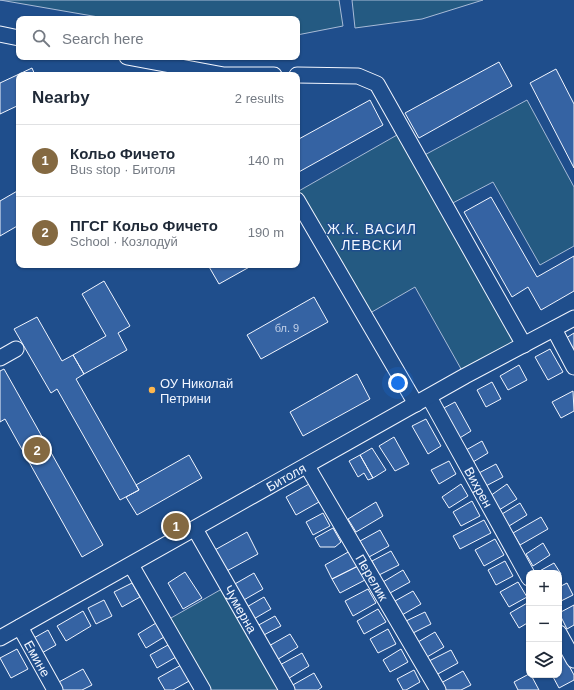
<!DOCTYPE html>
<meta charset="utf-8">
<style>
:root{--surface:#fff;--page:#f2f2f3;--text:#1f2937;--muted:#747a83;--line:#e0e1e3;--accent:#846941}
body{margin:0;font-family:Helvetica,sans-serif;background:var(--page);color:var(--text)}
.controls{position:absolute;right:12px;bottom:12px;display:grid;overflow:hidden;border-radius:8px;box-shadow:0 1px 3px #0004}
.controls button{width:36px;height:36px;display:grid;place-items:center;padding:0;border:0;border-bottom:1px solid var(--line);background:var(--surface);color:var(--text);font:20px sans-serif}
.you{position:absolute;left:398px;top:383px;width:14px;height:14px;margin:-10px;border:3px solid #fff;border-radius:50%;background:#1a73e8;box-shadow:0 0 0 6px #1a73e833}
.badge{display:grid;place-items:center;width:26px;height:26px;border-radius:50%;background:var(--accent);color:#fff;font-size:13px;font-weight:700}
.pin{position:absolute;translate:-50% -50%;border:2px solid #fff;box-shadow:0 1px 4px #0006}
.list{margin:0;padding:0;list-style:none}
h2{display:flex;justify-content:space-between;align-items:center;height:52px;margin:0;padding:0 16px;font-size:17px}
h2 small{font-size:13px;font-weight:400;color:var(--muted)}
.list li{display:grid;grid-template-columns:26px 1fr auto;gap:12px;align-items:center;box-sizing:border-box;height:72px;padding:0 16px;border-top:1px solid var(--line)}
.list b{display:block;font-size:15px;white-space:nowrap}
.list p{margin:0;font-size:13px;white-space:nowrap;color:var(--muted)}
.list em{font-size:13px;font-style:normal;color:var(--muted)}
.icon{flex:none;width:22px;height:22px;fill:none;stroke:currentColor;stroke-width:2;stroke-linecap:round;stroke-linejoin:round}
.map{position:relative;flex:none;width:574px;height:690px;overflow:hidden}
.search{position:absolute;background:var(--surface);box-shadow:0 1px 3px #0004;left:16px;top:16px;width:284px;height:44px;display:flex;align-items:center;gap:10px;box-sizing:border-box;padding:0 14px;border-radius:8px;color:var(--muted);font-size:15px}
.panel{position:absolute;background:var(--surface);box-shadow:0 1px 3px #0004;left:16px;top:72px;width:284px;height:196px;border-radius:8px}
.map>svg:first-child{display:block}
.green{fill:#245a82;stroke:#a8bbd7}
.building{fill:#3563a3;stroke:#f2f6ff}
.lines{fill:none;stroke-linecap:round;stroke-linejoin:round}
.minor-casing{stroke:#f2f6ff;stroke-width:17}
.minor{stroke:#1f4e8c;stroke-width:15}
.poi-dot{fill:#ffb74d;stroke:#1f4e8c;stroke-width:1.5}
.labels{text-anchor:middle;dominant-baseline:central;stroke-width:3;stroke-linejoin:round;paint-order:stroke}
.number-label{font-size:11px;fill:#c3d1e8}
.poi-label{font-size:13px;fill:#f2f6ff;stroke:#1f4e8c;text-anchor:start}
.street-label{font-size:13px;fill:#f2f6ff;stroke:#1f4e8c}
.neighbourhood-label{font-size:14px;letter-spacing:1px;fill:#f2f6ff;stroke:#1f4e8c}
</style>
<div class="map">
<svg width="574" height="690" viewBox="0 0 574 690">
<rect width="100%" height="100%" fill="#1f4e8c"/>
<path class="green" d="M0,0h339l4,26 -46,9v-16h-187z
M352,0h131l-61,19 -67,9z
M527,100l47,87v59l-34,19 -47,-83 -46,24 77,139 -59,31 -50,-89 -50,29 -68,-116v-8l107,-61 15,27z
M227,586l60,104h-84l-39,-68z"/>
<path class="building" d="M499,62l13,24 -93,52 -14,-25z
M32,68l3,7h-16v30l-19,9v-31z
M556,69l18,35v64l-44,-85z
M370,100l13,25 -86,48v-33z
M19,190v35l-19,11v-35z
M491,197l46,80 37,-21v35l-33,19 -13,-23 -16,10 -48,-85z
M208,265h45l-34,19z
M104,281l26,45 -12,7 9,17 -43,24 -11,-19 33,-19 -24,-42z
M314,297l14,25 -67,37 -14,-24z
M37,317l25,44 11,-6 11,19 -8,5 63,111 -19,10 -63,-111 -6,4 -37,-64z
M574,333v19l-8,-14z
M550,349l13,23 -15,8 -13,-23z
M519,365l8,15 -19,10 -8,-14z
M4,369l99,176 -21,12 -77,-138 -5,3v-51z
M357,374l13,25 -67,37 -13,-24z
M492,382l9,17 -15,8 -9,-17z
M573,391l1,20 -13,7 -9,-16z
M455,402l16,29 -13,8 -16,-30z
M426,419l15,27 -13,8 -16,-28z
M394,437l15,27 -14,7 -16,-25z
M482,441l6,12 -15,9 -7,-12z
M372,448l14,22 -13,8 -13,-23z
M189,455l13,23 -65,37 -11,-18 13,-7 -3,-5z
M360,455l13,23 -5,2 -4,-7 -6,4 -9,-16z
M449,461l7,13 -17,10 -8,-14z
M496,464l7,13 -19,10 -7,-13z
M309,484l10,18 -23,13 -10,-18z
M461,484l7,12 -19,12 -7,-11z
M507,484l10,15 -18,11 -9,-14z
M472,501l8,15 -19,10 -8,-14z
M376,502l7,14 -27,16 -8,-13z
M520,503l7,12 -18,11 -7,-12z
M323,513l7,13 -17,9 -7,-13z
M541,517l7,12 -28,16 -7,-12z
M484,520l7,13 -31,16 -7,-13z
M333,528l8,14 -6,5h-15l-5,-9z
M380,530l9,16 -20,11 -9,-16z
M247,532l11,22 -33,18 -12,-21z
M495,539l9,16 -20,11 -9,-16z
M543,543l7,12 -17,11 -7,-12z
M350,551l8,15 -26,13 -7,-14z
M391,551l8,14 -20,10 -7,-14z
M505,561l8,15 -17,9 -8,-15z
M554,563l7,11 -2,2v-3h-23z
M358,566l7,14 -25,13 -8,-14z
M403,570l7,12 -20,11 -7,-11z
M185,572l17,26 -19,11 -15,-26z
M254,573l9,16 -21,12 -9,-16z
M518,582l9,15 -18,10 -9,-15z
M132,583l8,14 -18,10 -8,-15z
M567,583l6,12 -14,7v-15z
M368,589l8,14 -23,13 -8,-15z
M413,591l8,13 -19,11 -7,-14z
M264,597l7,12 -19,11 -7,-12z
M104,600l8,16 -16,8 -8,-16z
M529,602v20l-10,6 -9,-15z
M574,605v20l-7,4 -8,-16z
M378,609l8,13 -22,12 -7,-13z
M83,611l8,15 -25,15 -9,-15z
M425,612l6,12 -18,9 -7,-12z
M275,616l6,10 -21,11 -5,-10z
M156,623l8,14 -18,11 -8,-14z
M388,629l8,15 -18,9 -8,-14z
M48,630l8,15 -16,9 -8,-15z
M435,632l9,15 -17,10 -9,-15z
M290,634l8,13 -23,14 -8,-14z
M168,645l8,12 -19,11 -7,-13z
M17,649l11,20 -17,9 -11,-20z
M401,649l7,13 -18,10 -7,-12z
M451,650l7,13 -22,12 -7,-14z
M302,653l7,13 -23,14 -8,-14z
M562,653l12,22v5l-15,8 -7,-13h7v-20z
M183,664l8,16 -18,10h-8l-7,-12z
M83,669l9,16 -10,5h-21l-4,-7z
M414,670l6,12 -14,8h-3l-6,-11z
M463,671l8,14 -10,5h-17l-3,-7z
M314,673l8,14 -4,3h-25l-2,-4z
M529,674l2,1 8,15h-21l-4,-8z"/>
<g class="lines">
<defs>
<g id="minor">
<path d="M0,34l19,4"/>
<path d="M127,57l97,18h50"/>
<path d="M297,75l61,1 19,8 147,261"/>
<path d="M297,200l119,204"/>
<path d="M554,329l20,38"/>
<path d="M0,358l16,-9"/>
<path id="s1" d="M429,397l100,181"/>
<path id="s2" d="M307,466l131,224"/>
<path id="s3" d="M195,529l92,161"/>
<path d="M131,565l72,125"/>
<path id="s4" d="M20,627l35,63"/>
<path d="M559,633l15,27"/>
<path id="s5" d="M0,638l465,-262 109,-58"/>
</g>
</defs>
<use href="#minor" class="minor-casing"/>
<use href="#minor" class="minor"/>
</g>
<circle class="poi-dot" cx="152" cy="390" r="4"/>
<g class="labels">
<g class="number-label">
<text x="287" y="328">бл. 9</text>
</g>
<g class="poi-label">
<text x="160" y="383">ОУ Николай<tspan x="160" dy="15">Петрини</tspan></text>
</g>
<g class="street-label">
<text stroke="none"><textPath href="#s5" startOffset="328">Битоля</textPath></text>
<text stroke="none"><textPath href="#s1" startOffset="103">Вихрен</textPath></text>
<text stroke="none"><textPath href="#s2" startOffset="129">Перелик</textPath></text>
<text stroke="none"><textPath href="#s3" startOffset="92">Чумерна</textPath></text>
<text stroke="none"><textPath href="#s4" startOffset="36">Емине</textPath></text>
</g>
<g class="neighbourhood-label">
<text x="372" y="229">Ж.К. ВАСИЛ<tspan x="372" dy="16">ЛЕВСКИ</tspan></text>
</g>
</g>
</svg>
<div class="controls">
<button>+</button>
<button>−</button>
<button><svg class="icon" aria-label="layers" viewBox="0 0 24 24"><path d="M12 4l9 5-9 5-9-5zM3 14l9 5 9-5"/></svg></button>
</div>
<div class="you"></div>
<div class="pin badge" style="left:176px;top:526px">1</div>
<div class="pin badge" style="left:37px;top:450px">2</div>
<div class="search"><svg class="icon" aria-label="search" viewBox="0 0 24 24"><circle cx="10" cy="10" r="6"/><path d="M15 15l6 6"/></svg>Search here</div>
<section class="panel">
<h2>Nearby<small>2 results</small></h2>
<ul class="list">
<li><span class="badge">1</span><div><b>Кольо Фичето</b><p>Bus stop · Битоля</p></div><em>140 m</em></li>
<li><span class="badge">2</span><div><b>ПГСГ Кольо Фичето</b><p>School · Козлодуй</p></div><em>190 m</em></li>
</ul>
</section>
</div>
